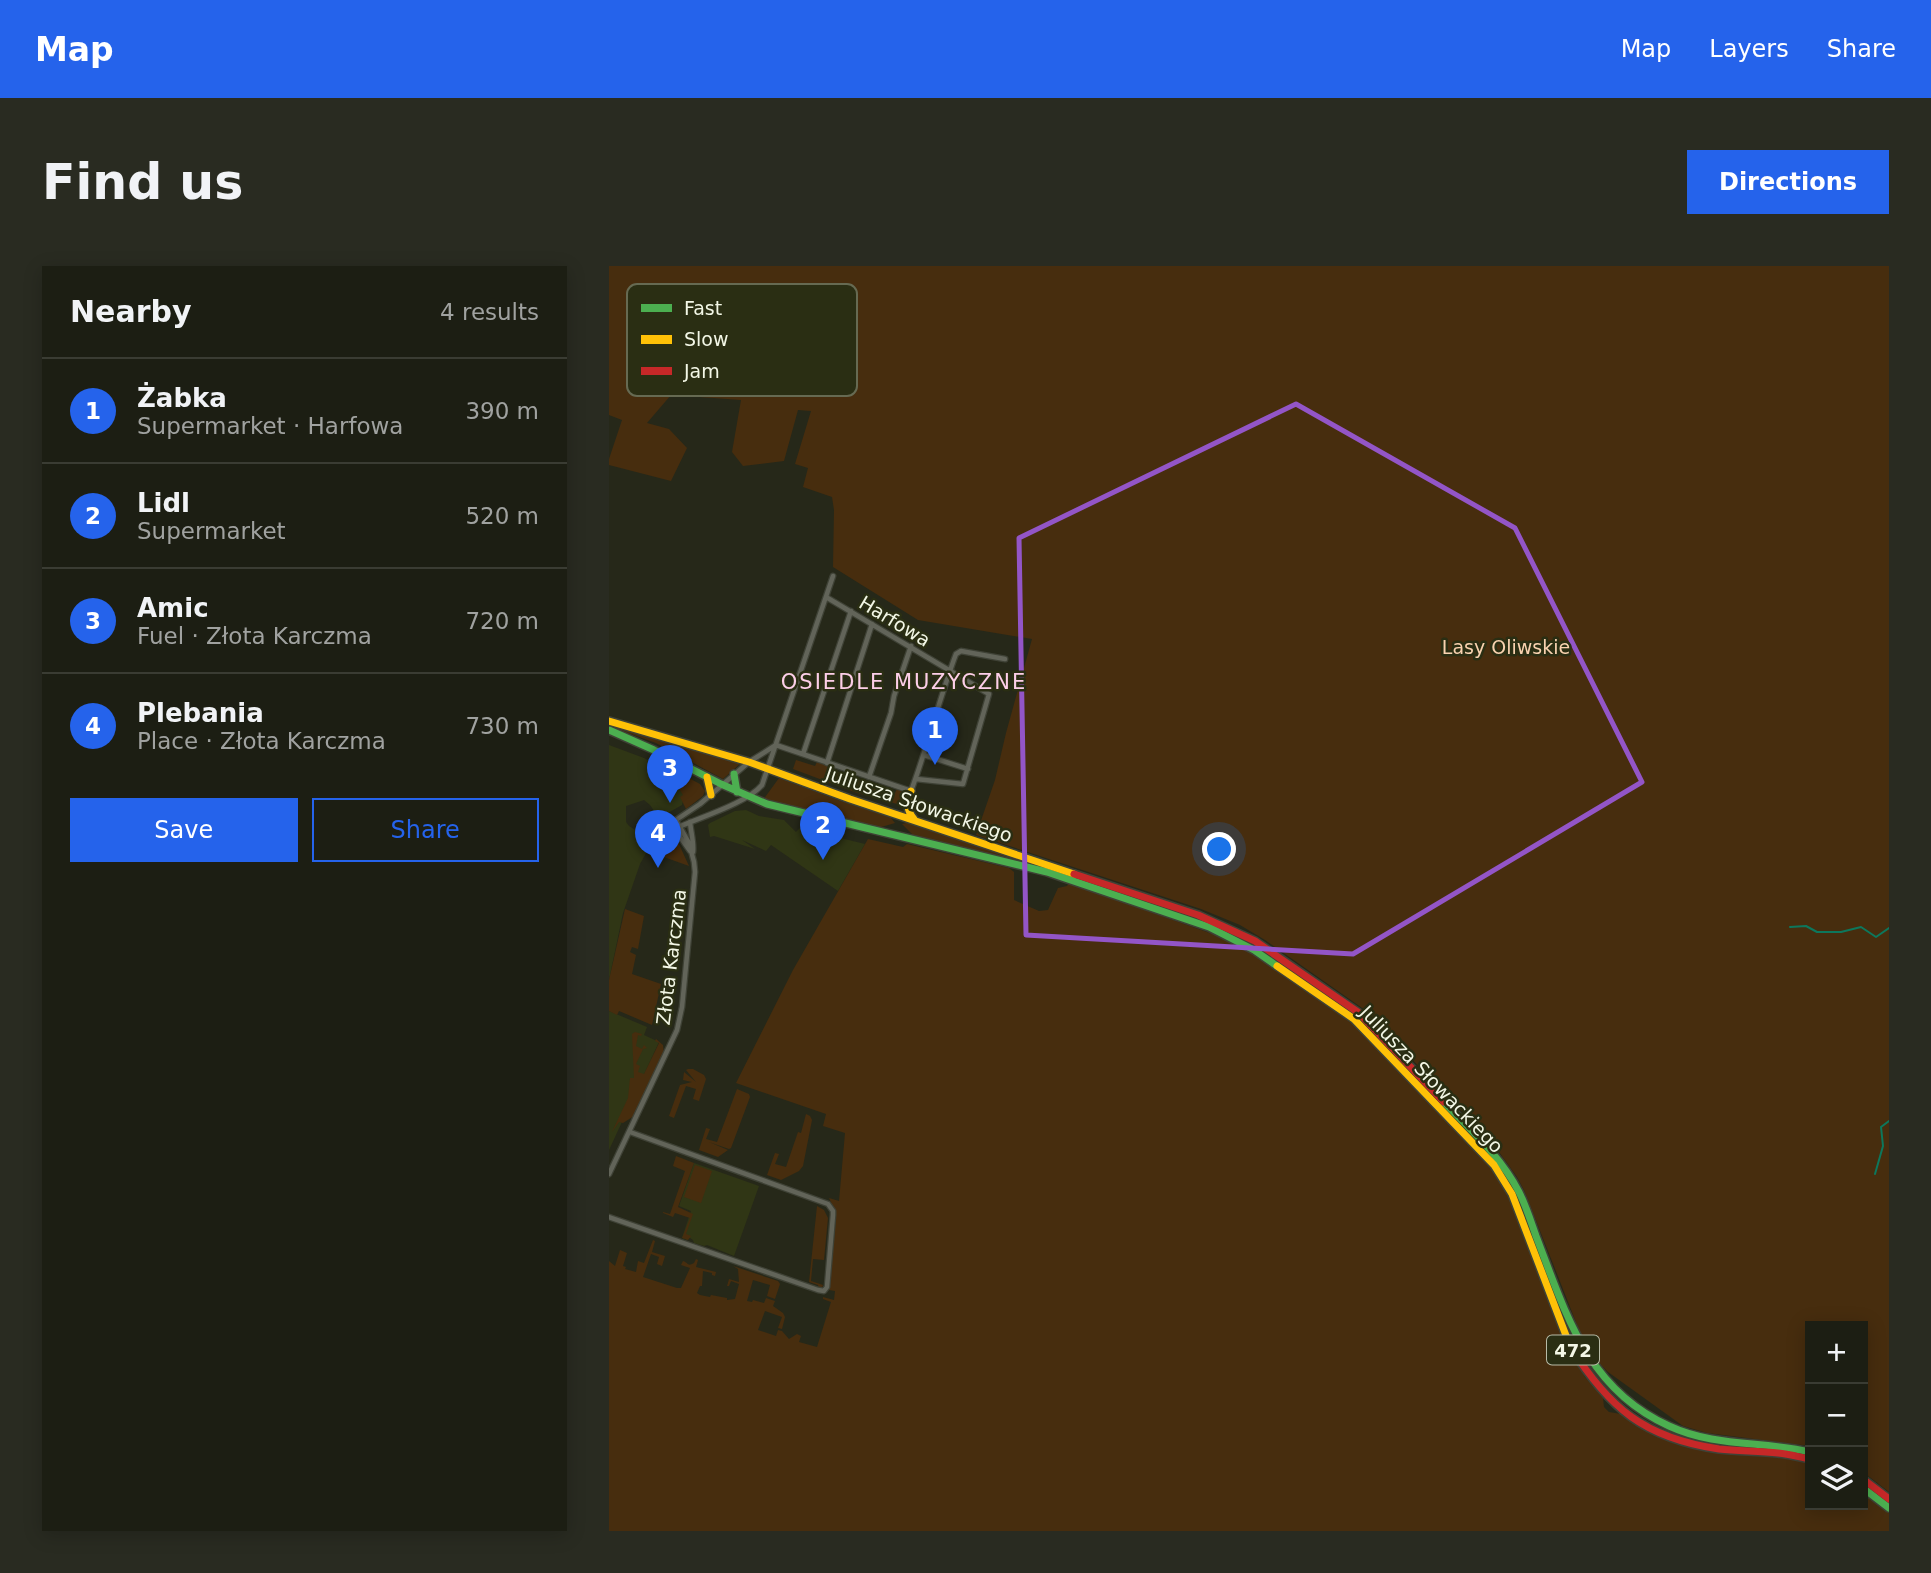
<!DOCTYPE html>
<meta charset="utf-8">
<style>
:root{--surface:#1c1e13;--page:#292b21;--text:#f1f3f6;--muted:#a0a2a0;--line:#3a3c33;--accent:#2563eb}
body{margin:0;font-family:"DejaVu Sans",sans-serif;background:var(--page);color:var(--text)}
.controls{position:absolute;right:21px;bottom:21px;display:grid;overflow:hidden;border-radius:0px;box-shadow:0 4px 18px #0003}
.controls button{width:63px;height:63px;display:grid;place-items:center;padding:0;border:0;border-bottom:2px solid var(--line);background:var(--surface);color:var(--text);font:35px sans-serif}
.you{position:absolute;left:611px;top:584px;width:24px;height:24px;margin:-18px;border:5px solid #fff;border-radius:50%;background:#1a73e8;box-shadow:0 0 0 10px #1a73e833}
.badge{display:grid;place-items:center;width:46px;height:46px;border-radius:50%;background:var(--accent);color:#fff;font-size:23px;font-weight:700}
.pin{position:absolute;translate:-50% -58px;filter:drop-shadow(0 2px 4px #0008)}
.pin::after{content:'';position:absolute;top:37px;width:24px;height:21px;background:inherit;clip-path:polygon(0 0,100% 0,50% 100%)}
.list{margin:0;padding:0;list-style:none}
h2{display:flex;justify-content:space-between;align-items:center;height:91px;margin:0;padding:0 28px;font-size:30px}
h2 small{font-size:23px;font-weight:400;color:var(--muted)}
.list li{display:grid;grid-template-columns:46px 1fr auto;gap:21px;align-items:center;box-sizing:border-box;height:105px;padding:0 28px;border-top:2px solid var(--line)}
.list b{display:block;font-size:26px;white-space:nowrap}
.list p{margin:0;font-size:23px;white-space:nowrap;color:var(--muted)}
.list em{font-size:23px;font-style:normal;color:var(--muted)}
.actions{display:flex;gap:14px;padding:21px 28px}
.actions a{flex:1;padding:16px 0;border:2px solid var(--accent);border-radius:0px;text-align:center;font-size:24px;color:var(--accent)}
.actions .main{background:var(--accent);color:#fff}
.icon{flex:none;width:38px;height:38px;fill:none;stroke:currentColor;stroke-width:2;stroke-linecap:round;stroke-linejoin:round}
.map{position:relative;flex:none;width:1280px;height:1265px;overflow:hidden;border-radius:0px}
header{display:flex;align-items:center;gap:42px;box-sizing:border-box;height:98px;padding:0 35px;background:var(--accent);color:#fff}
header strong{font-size:33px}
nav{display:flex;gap:38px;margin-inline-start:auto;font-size:24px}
.intro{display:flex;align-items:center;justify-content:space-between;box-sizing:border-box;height:168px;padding:0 42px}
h1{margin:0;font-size:49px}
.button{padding:18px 32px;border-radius:0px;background:var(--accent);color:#fff;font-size:24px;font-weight:700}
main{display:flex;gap:42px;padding:0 42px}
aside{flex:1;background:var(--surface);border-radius:0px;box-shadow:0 4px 18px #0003}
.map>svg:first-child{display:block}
.built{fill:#303615}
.green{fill:#472d0e}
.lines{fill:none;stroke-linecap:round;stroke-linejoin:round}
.stream{stroke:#0d775c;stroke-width:2}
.street-casing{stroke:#3f4236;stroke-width:7}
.fast-casing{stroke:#3f4236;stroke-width:10}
.slow-casing{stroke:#3f4236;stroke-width:10}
.jam-casing{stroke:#3f4236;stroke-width:10}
.street{stroke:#626459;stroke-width:4.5}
.fast{stroke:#4caf50;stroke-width:7}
.slow{stroke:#ffc107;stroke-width:7}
.jam{stroke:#c62828;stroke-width:7}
.marked{fill:none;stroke:#9355c7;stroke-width:5;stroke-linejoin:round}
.labels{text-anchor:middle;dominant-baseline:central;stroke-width:5;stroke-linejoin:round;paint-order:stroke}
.shield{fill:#2a2e13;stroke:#b7bba7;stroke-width:2}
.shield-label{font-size:18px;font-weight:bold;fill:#f3f7e6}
.street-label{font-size:19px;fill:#f3f7e6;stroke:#2a2e13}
.park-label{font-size:19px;fill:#f9d2af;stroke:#2a2e13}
.neighbourhood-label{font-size:21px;letter-spacing:2px;fill:#fdcfe8;stroke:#2a2e13}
.key{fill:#2a2e13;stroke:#666a52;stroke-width:2}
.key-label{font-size:19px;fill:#f3f7e6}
</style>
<header>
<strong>Map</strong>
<nav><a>Map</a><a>Layers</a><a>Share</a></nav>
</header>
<div class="intro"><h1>Find us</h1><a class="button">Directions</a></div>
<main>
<aside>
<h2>Nearby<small>4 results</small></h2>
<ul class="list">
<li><span class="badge">1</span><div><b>Żabka</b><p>Supermarket · Harfowa</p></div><em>390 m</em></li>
<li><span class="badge">2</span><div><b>Lidl</b><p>Supermarket</p></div><em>520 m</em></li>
<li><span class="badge">3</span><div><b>Amic</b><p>Fuel · Złota Karczma</p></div><em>720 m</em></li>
<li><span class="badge">4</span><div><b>Plebania</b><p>Place · Złota Karczma</p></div><em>730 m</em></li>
</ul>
<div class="actions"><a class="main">Save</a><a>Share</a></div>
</aside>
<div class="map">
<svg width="1280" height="1265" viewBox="0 0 1280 1265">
<rect width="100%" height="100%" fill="#262819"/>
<path class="built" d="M0,479l35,13 24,13 17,21 -3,13 -23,13 -9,-13 -6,-5 -18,6v16l3,4 8,5h7l6,15 -10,18 -17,49 -14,67z
M137,544l13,6 25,4 12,12 4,-4 65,16 -27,47 -67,-46 -5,6 -24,-11 13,9 -41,-13 -4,1 -2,-12 2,-2 25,-12z
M0,745l38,16 -3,8 15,7 -50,108z
M85,897l65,23 -25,70 -27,-11 -3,1 -10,-3 -1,-3 -3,-2 -3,2 -5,-2 9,-27 -12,-5z"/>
<path class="green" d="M0,0h1280v1226l-26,-20v-146h-53v120l-103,-13 -24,-7 -75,-54 -11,-11 -16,-26 -57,-145 -7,-13 -23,-32 -129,-135 -100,-70 -25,-15 -39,-16 -225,-74 19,-55 11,-47 26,-94 -114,-19 -85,-53 1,-57 -2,-13 -29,-10 5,-19 -13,-4 16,-53 -13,-1 -14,51 -41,5 -11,-14 9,-52 -70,-5 -24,28 22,6 18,19 -16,33 -62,-16v-6l13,-39 -13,-5z
M6,460l126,37 -18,16 -67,-36 -42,-15z
M42,494l6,1 43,23 5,7 -2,5 -17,13 -6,-12 3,-2 -14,-22 -16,-9z
M187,494l19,6 2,-4 14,5v2l3,1 -1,5 3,1 2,-4 3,3 54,18 2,-4 8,3 -3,9 -5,3 -40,-11 -64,-24z
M170,512l59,22 52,17 5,6 -17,5 -115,-28z
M301,556l251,84 64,23 23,12 99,67 -100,-66 -42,-20 -291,-86 -12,-12z
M63,572l6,4 11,24 -42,-15c5,-7 17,-13 25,-13z
M259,573l35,8 4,-3 102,24 5,4v28l25,11 9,-1 10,-22 9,-2 2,-3 152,54 34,18 88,60 18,16 95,97 35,39 12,19 8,16 42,112 14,33 18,30 18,21 1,9 5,5 12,2 31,20 22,9 32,8 76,7 28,5v42h53v-12l26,19v19h-1280v-270l6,5 5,-16 7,3 -4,13 3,1 -1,2 11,3 2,-11 6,2 9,-23 2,1 -3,11 13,4 -3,10 -5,-2 2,-7 -8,-3 -8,23 34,11h4l9,-20 -9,-3 2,-4c6,2 4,6 11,2l2,-4 2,1 -2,7 20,5 -1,4 -3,-1v-2l-9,-2 -1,15h-2l-3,7 3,2 10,2 1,-2 16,3v2l8,-1 4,-15 -8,-3 -2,5h-2l2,-7 10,3 -1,-13 -5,-3 45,15 2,3 -5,15 -8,-3 3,-11 -17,-5 -6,21 5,1 1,-2 11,3 2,-5 9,3 -2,5 10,7 2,4 -3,12 -4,-1 4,-11 -17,-6 -7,19 18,6 2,-6 4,1 7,8 8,-5 4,2 -2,6 18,5 14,-45 -8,-3v-2l11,3 1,-9 -6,-1 7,-71 -2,-10 -5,-11 10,3 6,-68 -22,-7 3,-12 -90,-31 57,-113z
M16,643l19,7 -6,33 -6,-2 -2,5 6,3 -4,19 29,10 -9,41 -33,-14 -2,4 -8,-4v-31z
M26,766l7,2 -1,2 -3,-1 -2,11 6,3 2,-4 3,3 -4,1 -7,15 4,2 -2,6 6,2 15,-31 -4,-2 1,-2 7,6 1,9 -30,62 -11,7 -4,-1 -7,10 16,-34 2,-20h4l-2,-44z
M79,803h5l11,6 2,4 -7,22 -6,-2 3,-10 -10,-3 -12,32 -5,-2 11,-31 12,-3 -9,-2 1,-8 12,10 -10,-12z
M128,823l12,5 1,3 -19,51 -2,1 -20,-7 19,8 -10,7 -19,-7 7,-22 4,1 -4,10 11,3z
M197,848l4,2 2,4 -9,46 -4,5 -18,9 -14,-5 8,-22 4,1 -4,10 11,3 12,-35 3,1z
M67,890l18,7 -16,44 15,7 -7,20 5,2 -3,4 -6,-2 8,-20 -15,-5 -2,4 -10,-4v-1l7,2 15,-43 -12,-5z
M86,899l17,6 -11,32 -17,-6z
M208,940l7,4 4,8 -4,42 -11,-1 -2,22 12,4 -1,3 -3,1 -1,-4 -9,-3z"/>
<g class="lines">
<path class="stream" d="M1181,661l16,-1 11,6h24l20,-5 15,10 13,-9
M1266,908l8,-28 -2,-19 8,-6"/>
<defs>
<path id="street" d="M217,331l163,97 -26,90 -47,-5
M167,479l135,46c17,-45 28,-92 45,-137l5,-3 44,8
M194,488l48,-143
M315,489l44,14
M218,497l45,-139
M260,511l22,-64 3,-17 17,-50
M81,556c1,11 4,20 3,30
M70,561c22,-10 68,-24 83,-42l71,-209
M70,562l1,9 10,14
M0,908l68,-144 5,-23 13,-135 -1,-10 -5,-19 -13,-23 24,-16 49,-42 27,-17
M0,951l209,73 6,1 3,-4 6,-72v-4l-5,-7 -198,-72"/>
<path id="fast" d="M0,464l45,20 67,34 46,20 280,68 162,55 45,23 23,16
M125,508l3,18
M835,836c27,28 57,55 75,90 7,14 12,30 17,44 30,78 51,153 133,190 45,21 94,15 141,26
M1254,1222l26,20"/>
<path id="slow" d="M0,455l140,41 101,37 224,75
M98,511l4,18
M302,525c-4,11 -5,19 3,28
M668,700l77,53 140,146 18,29 58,152"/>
<path id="jam" d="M465,608l124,41 57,26 104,72 85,89
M961,1080c39,62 74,92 149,103 20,2 40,2 59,4 11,1 21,4 32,6
M1254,1213l26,20"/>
</defs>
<use href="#street" class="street-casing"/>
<use href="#fast" class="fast-casing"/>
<use href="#slow" class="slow-casing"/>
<use href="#jam" class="jam-casing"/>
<use href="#street" class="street"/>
<use href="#fast" class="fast"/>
<use href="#slow" class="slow"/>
<use href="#jam" class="jam"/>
</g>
<path class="marked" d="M687,138l219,124 127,254 -289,172 -327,-19 -7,-397z"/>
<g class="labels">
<rect class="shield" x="938" y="1069.5" width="52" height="29" rx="5"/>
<g class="shield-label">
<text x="964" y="1084">472</text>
</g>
<g class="street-label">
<text transform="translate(286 355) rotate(31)">Harfowa</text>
<text transform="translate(310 538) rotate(19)">Juliusza Słowackiego</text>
<text transform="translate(62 691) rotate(-83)">Złota Karczma</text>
<text transform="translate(823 813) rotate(46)">Juliusza Słowackiego</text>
</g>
<g class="park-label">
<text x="897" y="381">Lasy Oliwskie</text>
</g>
<g class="neighbourhood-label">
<text x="295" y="416">OSIEDLE MUZYCZNE</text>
</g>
</g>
<rect x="18" y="18" width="230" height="112" rx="10" class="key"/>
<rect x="32" y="38" width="31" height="8" fill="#4caf50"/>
<rect x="32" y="69" width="31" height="9" fill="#ffc107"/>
<rect x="32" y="101" width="31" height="8" fill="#c62828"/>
<g class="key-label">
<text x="75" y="49">Fast</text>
<text x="75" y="80">Slow</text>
<text x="75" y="112">Jam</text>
</g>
</svg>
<div class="controls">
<button>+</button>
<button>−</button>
<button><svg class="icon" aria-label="layers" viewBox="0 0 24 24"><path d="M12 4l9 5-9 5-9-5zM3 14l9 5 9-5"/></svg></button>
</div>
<div class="you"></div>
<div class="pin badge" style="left:326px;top:499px">1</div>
<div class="pin badge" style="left:214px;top:594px">2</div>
<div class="pin badge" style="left:61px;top:537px">3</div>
<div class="pin badge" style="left:49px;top:602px">4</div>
</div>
</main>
